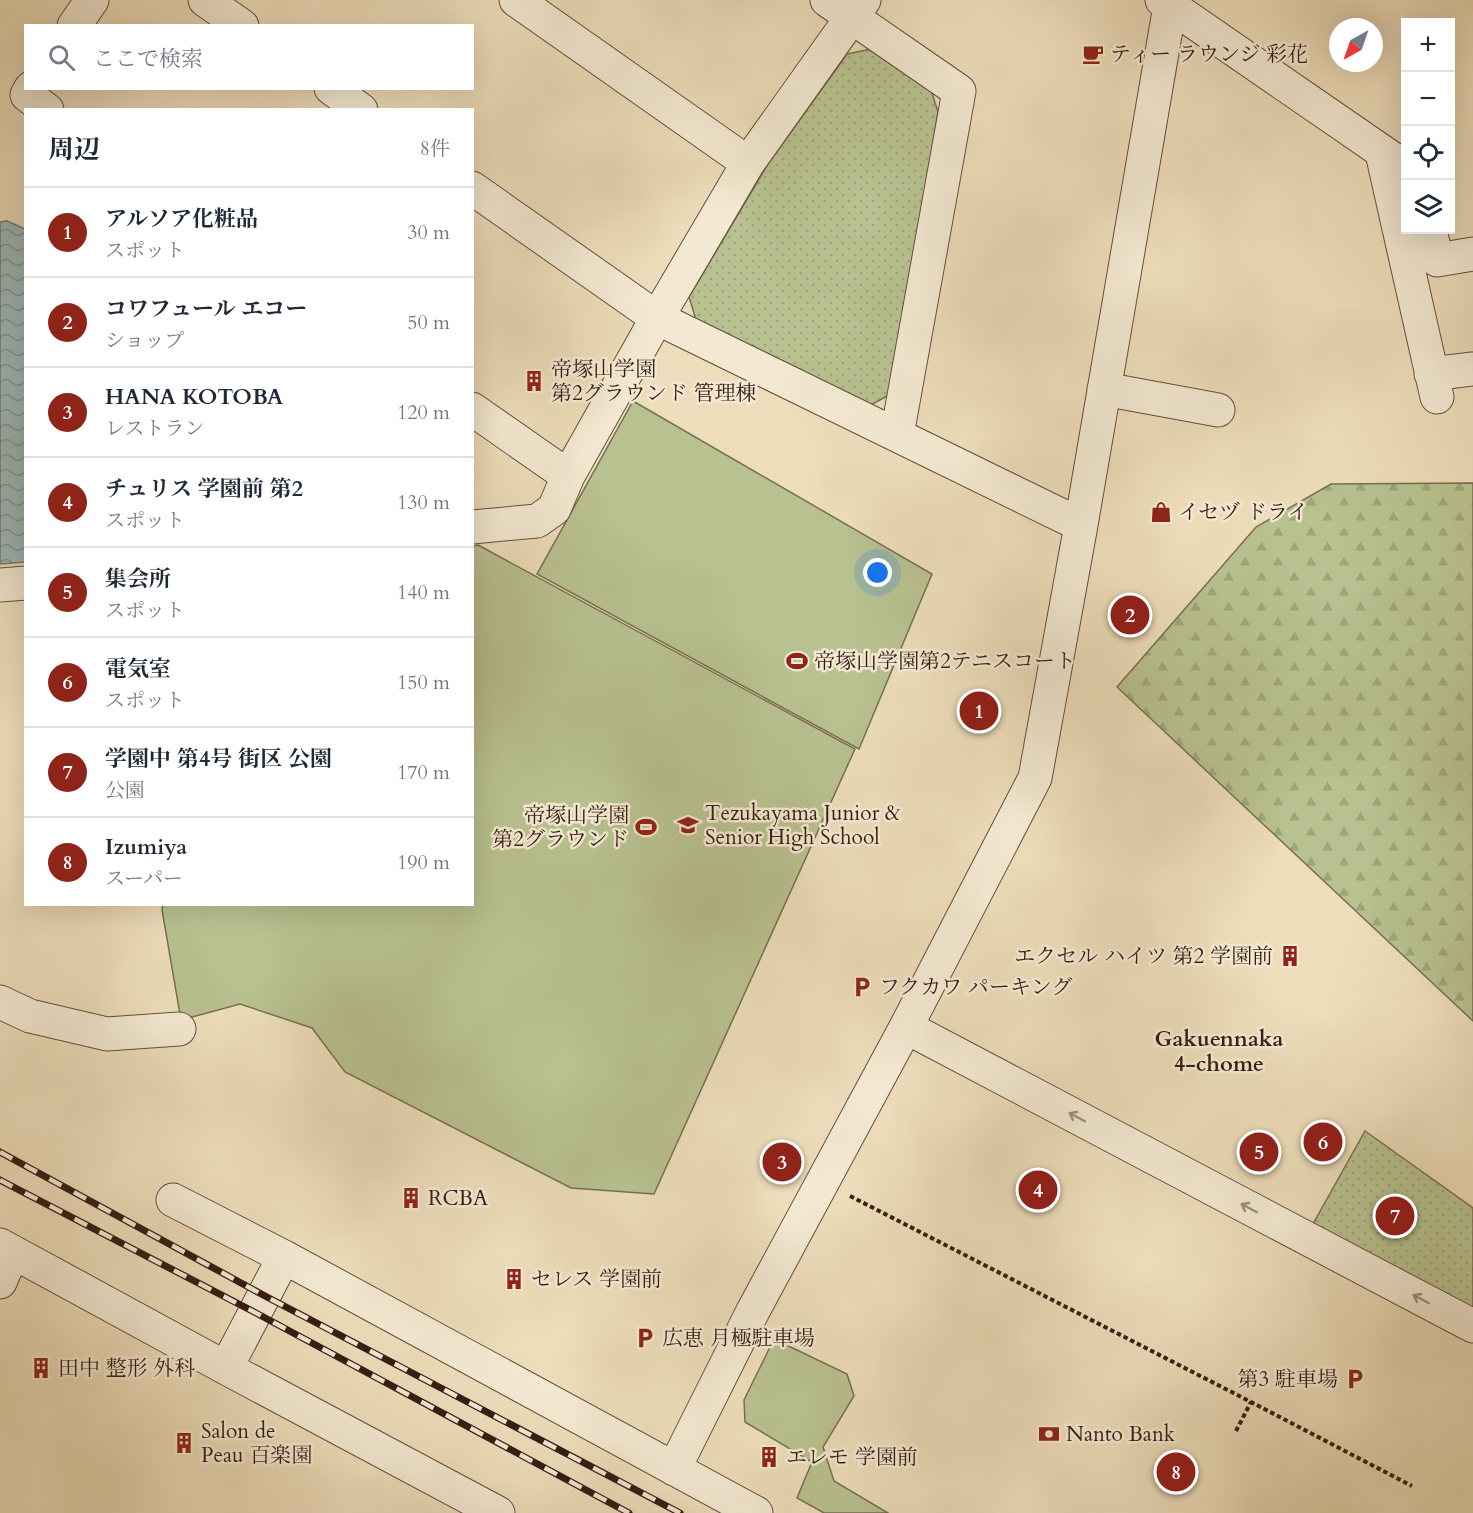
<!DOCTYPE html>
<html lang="ja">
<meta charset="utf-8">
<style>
:root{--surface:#fff;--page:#f6f6f7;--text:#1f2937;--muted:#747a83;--line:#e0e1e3;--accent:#8f2418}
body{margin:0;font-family:Cardo,"Noto Serif JP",serif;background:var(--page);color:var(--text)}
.controls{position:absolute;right:18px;top:18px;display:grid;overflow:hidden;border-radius:0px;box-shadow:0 6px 24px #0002}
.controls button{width:54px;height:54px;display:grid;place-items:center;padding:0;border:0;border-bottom:2px solid var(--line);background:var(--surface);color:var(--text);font:30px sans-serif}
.compass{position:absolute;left:1329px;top:18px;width:54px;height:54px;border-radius:50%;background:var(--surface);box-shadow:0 6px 24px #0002;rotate:220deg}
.you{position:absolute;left:878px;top:573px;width:21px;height:21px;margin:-15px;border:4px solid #fff;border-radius:50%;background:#1a73e8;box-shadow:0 0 0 9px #1a73e833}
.badge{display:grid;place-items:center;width:39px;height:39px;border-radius:50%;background:var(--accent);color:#fff;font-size:20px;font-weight:700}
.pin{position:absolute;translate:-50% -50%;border:3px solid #fff;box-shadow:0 2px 6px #0006}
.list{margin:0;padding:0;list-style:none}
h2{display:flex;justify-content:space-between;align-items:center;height:78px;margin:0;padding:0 24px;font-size:26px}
h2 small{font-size:20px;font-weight:400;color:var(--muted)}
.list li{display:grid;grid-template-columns:39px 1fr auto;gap:18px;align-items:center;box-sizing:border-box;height:90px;padding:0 24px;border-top:2px solid var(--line)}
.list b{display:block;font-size:22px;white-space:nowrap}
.list p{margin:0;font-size:20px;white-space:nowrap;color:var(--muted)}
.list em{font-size:20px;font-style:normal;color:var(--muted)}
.icon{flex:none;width:33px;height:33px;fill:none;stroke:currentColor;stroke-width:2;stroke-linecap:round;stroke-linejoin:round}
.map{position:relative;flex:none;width:1473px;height:1513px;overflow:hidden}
.search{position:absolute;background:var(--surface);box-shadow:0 6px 24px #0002;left:24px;top:24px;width:450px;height:66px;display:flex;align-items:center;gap:15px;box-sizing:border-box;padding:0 21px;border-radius:0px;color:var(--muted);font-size:22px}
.panel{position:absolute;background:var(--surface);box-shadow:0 6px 24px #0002;left:24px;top:108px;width:450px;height:798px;border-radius:0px}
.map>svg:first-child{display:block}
.grass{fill:#b8c190;stroke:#776f52;stroke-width:1.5}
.forest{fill:url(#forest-firs);stroke:#776f52;stroke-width:1.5}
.park{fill:url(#park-dots);stroke:#776f52;stroke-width:1.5}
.water{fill:url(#water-waves);stroke:#747b78;stroke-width:1.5}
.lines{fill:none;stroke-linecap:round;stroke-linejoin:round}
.minor-casing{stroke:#644d3e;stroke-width:35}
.path{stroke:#361d14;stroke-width:4;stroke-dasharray:4.5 3;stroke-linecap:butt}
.minor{stroke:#f3e9d2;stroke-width:33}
.rail-casing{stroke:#361d14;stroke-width:7}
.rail{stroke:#f3e9d2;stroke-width:4.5;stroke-dasharray:14;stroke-linecap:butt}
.oneway{stroke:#9e8d7c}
.labels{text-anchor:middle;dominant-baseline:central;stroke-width:5;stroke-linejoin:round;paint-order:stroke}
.poi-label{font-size:21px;fill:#361d14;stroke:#f3e9d2;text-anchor:start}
.neighbourhood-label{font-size:22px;font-weight:bold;fill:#361d14;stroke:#f3e9d2}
</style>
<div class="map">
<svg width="1473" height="1513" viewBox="0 0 1473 1513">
<defs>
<pattern id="forest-firs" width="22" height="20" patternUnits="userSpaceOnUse" patternTransform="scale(1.5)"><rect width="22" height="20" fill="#b8c190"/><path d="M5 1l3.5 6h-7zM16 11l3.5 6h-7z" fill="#9fa57b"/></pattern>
<pattern id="park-dots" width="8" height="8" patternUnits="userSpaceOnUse" patternTransform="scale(1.5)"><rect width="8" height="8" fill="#b8c190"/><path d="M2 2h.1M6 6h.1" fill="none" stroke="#9fa57b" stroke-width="1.8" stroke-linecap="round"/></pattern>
<pattern id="water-waves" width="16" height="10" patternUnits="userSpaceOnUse" patternTransform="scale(1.5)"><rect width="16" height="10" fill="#9eb9bb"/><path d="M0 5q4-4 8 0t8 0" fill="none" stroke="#829697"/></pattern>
</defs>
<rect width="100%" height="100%" fill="#edddba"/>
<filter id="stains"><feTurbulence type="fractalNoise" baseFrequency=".00333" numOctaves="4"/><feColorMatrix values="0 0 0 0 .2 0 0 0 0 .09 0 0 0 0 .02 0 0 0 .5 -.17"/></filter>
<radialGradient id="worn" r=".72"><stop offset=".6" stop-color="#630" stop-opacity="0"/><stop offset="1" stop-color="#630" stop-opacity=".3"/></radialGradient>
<path class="grass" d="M633,401l299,173 -73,175 -322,-175z
M478,545l377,204 -201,445 -83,-6 -226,-116 -33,-44 -72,-24 -59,16 -19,-110 1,-6h309l1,-358z
M774,1339l73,35 7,22 -31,51 11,34 54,32h-64l-27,-15 15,-36 -67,-40 -1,-22z"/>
<path class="forest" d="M1473,483v538l-356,-334 139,-160 75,-43z"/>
<path class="park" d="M871,49l60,41 7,22 -47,282 -22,12 -172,-83 -8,-26 79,-133 79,-110z
M1365,1131l108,77v102l-160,-86z"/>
<path class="water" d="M7,221l18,8 1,333 -26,2v-342z"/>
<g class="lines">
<defs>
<path id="minor" d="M205,0l37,26
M516,0l232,163
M827,0l132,91 -62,344
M1162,0l244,168
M74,26l18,-26
M31,88l-4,7 20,15
M331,88l30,22
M1382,153l55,244
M472,188l185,130 424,207
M1430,230l7,30 36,-6
M1431,374l42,-5
M1104,389l114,21
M472,409l96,67
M472,527l65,-6 17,-12 14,-33 89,-158 91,-155 116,-163
M0,585l26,-2
M0,1002l30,14 77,18 72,-5
M906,1027l567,299
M173,1200l111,57 472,256
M0,1245l226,123 272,145
M0,1282l13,-30
M226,1368l58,-111
M674,1469l79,-158 153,-284 129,-249 46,-253 90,-525"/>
</defs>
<use href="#minor" class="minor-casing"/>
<path class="path" d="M850,1196l401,206 161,84
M1236,1431l15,-29"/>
<use href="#minor" class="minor"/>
<defs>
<path id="rail" d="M0,1152l265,144 415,217
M0,1180l256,133 373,200"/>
</defs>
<use href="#rail" class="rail-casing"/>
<use href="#rail" class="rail"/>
</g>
<defs><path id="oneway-shaft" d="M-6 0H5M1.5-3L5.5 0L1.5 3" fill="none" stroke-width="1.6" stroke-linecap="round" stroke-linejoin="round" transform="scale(1.5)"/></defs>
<g class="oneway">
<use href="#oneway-shaft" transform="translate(1077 1117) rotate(-152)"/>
<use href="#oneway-shaft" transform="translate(1249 1208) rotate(-152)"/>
<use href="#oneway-shaft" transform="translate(1421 1299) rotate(-152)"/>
</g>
<defs>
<symbol id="cafe-bare" viewBox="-9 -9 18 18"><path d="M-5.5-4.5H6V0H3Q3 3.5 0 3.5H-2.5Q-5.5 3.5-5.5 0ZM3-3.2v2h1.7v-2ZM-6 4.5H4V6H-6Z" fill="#8f2418" stroke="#f3e9d2" stroke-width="2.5" paint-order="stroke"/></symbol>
<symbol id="building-bare" viewBox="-9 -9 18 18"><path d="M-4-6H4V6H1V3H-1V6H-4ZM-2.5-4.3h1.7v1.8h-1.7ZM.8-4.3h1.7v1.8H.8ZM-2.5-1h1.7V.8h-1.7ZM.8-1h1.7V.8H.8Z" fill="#8f2418" stroke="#f3e9d2" stroke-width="2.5" paint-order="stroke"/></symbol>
<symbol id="shop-bare" viewBox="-9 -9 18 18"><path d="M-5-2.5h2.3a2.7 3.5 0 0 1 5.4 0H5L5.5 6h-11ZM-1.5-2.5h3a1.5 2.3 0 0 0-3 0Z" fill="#8f2418" stroke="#f3e9d2" stroke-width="2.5" paint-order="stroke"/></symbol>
<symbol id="stadium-bare" viewBox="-9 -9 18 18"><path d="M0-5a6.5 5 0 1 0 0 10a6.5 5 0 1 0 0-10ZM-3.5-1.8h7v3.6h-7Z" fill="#8f2418" stroke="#f3e9d2" stroke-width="2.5" paint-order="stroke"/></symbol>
<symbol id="school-bare" viewBox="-9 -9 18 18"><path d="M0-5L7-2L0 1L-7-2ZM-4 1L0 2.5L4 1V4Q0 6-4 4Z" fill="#8f2418" stroke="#f3e9d2" stroke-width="2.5" paint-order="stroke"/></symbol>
<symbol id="parking-bare" viewBox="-9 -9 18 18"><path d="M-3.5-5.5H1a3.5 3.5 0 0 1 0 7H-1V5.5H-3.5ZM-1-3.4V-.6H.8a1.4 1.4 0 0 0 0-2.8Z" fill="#8f2418" stroke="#f3e9d2" stroke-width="2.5" paint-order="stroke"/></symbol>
<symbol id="bank-bare" viewBox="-9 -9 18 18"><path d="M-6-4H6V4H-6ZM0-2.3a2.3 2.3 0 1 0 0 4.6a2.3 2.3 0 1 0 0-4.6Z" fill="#8f2418" stroke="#f3e9d2" stroke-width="2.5" paint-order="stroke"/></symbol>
</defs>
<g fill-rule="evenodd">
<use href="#cafe-bare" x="1078" y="39" width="30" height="30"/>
<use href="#building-bare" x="519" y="366" width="30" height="30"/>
<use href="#shop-bare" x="1146" y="497" width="30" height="30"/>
<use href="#stadium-bare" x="782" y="646" width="30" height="30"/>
<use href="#school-bare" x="673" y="810" width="30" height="30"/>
<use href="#stadium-bare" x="631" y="812" width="30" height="30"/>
<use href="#building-bare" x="1275" y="941" width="30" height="30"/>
<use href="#parking-bare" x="847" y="972" width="30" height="30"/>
<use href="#building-bare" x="396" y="1183" width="30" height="30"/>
<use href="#building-bare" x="499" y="1264" width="30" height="30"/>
<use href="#parking-bare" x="630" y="1323" width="30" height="30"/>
<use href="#building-bare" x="26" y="1353" width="30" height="30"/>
<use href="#parking-bare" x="1340" y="1364" width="30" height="30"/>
<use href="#bank-bare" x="1034" y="1419" width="30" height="30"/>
<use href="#building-bare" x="169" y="1428" width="30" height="30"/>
<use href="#building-bare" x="754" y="1442" width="30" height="30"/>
</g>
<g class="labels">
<g class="poi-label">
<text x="1110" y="54">ティー ラウンジ 彩花</text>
<text x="551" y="369">帝塚山学園<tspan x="551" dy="24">第2グラウンド 管理棟</tspan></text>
<text x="1178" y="512">イセヅ ドライ</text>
<text x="814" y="661">帝塚山学園第2テニスコート</text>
<text x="705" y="813">Tezukayama Junior &amp;<tspan x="705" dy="24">Senior High School</tspan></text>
<text x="629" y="815" text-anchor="end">帝塚山学園<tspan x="629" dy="24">第2グラウンド</tspan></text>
<text x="1273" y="956" text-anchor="end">エクセル ハイツ 第2 学園前</text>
<text x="879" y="987">フクカワ パーキング</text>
<text x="428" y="1198">RCBA</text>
<text x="531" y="1279">セレス 学園前</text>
<text x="662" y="1338">広恵 月極駐車場</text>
<text x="58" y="1368">田中 整形 外科</text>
<text x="1338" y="1379" text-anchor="end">第3 駐車場</text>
<text x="201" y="1431">Salon de<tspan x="201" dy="24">Peau 百楽園</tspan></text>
<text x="1066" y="1434">Nanto Bank</text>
<text x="786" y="1457">エレモ 学園前</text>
</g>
<g class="neighbourhood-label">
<text x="1219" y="1039">Gakuennaka<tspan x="1219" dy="25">4-chome</tspan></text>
</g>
</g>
<rect width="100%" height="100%" filter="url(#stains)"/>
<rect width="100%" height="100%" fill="url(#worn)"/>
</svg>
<div class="controls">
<button>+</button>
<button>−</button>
<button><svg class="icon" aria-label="locate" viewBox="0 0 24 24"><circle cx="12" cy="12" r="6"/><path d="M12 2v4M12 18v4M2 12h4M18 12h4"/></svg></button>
<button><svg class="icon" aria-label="layers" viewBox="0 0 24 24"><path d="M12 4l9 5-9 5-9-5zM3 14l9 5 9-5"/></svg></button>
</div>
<svg class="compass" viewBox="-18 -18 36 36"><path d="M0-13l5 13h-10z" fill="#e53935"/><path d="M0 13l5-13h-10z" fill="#747a83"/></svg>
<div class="you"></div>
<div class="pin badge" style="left:979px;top:711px">1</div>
<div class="pin badge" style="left:1130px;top:615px">2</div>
<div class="pin badge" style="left:782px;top:1162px">3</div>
<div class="pin badge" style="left:1038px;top:1190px">4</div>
<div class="pin badge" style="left:1259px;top:1152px">5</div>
<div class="pin badge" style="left:1323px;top:1142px">6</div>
<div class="pin badge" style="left:1395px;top:1216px">7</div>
<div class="pin badge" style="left:1176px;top:1472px">8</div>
<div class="search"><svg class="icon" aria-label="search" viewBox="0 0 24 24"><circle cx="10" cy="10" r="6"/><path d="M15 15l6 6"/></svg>ここで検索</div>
<section class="panel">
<h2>周辺<small>8件</small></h2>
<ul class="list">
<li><span class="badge">1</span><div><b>アルソア化粧品</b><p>スポット</p></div><em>30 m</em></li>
<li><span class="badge">2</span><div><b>コワフュール エコー</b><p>ショップ</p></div><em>50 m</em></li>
<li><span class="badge">3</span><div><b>HANA KOTOBA</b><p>レストラン</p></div><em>120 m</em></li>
<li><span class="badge">4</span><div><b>チュリス 学園前 第2</b><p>スポット</p></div><em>130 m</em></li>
<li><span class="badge">5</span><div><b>集会所</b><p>スポット</p></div><em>140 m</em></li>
<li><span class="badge">6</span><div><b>電気室</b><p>スポット</p></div><em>150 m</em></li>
<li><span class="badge">7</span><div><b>学園中 第4号 街区 公園</b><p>公園</p></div><em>170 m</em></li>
<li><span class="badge">8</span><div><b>Izumiya</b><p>スーパー</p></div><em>190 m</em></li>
</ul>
</section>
</div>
